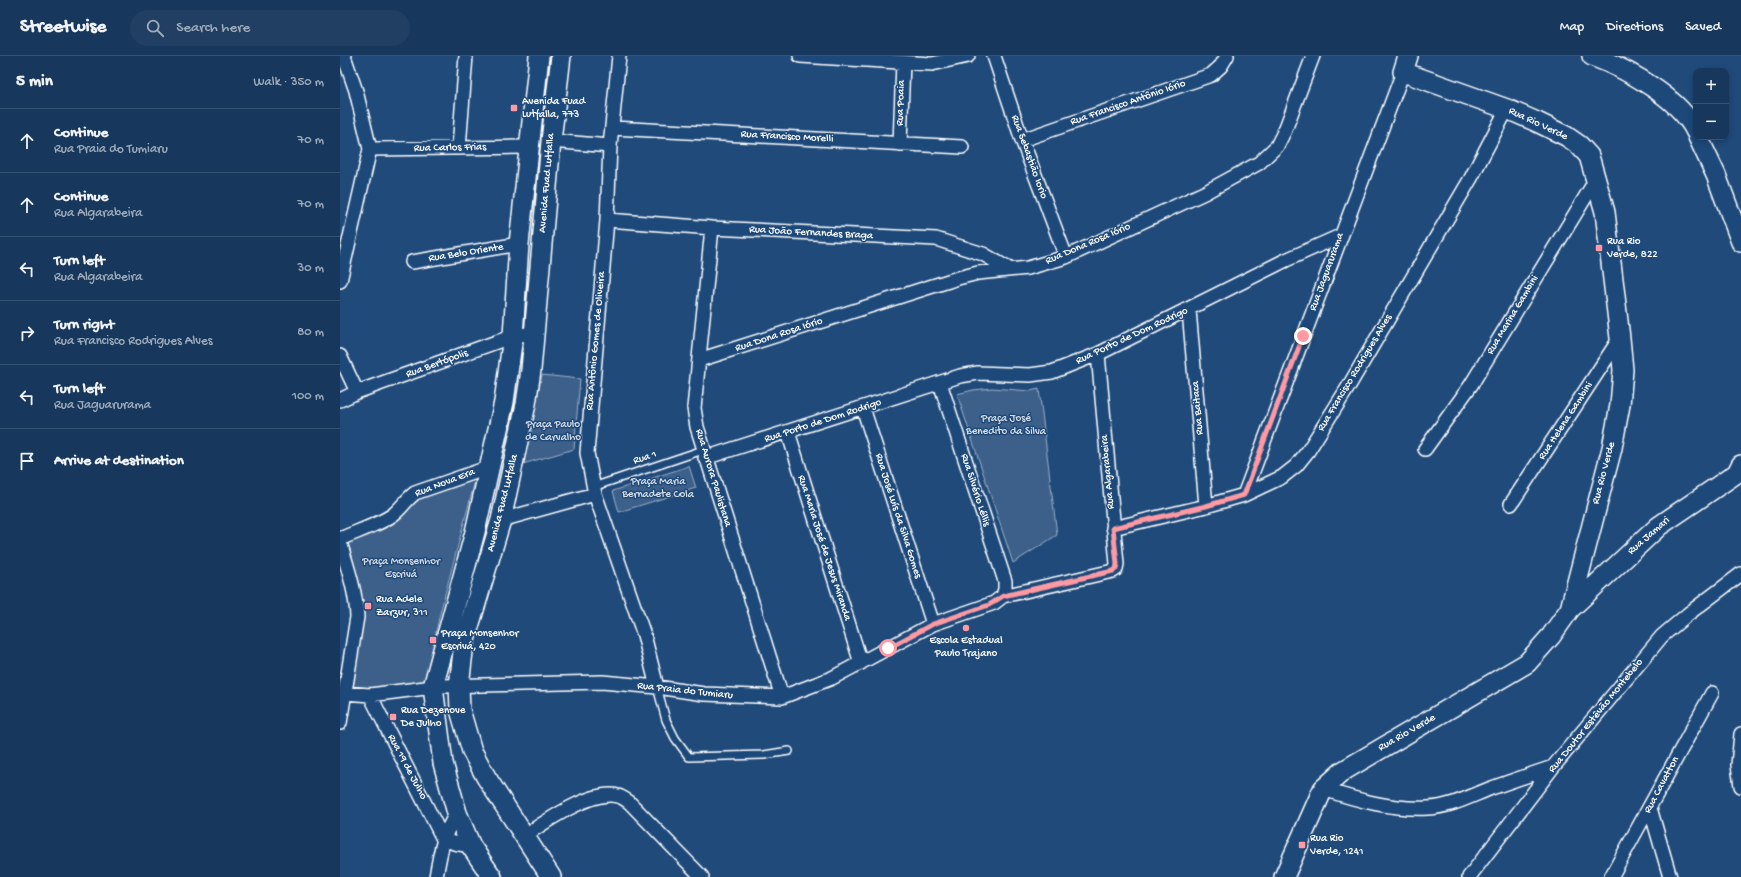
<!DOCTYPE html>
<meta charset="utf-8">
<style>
:root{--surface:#17385c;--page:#203f62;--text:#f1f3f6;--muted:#9eacbb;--line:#365272}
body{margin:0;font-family:"Gochi Hand",sans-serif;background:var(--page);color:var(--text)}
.controls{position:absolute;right:12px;top:12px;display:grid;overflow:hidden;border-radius:8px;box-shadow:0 2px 6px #0003}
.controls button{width:36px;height:36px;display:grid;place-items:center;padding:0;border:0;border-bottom:1px solid var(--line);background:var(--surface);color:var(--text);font:20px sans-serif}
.stop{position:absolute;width:12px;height:12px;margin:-9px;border:3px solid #ff9aa2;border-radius:50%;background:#fff}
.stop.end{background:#ff9aa2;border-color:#fff;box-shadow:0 1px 4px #0008}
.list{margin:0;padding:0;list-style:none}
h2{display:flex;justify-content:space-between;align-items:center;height:52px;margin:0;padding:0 16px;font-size:17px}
h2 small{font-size:13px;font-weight:400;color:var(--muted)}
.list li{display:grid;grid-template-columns:26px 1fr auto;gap:12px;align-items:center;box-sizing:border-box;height:64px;padding:0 16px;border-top:1px solid var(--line)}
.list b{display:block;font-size:15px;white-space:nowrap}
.list p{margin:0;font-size:13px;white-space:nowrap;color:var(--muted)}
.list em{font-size:13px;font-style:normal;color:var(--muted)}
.icon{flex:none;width:22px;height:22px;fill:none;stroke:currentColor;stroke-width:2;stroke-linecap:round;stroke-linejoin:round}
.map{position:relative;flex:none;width:1401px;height:821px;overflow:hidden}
header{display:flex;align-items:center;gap:24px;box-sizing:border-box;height:56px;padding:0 20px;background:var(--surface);border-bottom:1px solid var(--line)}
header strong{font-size:19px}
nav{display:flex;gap:22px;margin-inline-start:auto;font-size:14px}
.search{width:280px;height:36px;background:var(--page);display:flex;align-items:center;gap:10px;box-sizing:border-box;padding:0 14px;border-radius:22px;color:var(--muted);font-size:15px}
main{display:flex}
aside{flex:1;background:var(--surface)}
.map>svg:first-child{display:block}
.green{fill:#3c618b;stroke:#9eb0c5}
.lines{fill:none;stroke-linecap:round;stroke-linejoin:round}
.lane-casing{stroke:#fff;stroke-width:10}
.street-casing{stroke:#fff;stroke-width:16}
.secondary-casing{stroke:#fff;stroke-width:22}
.lane{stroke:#1f4a7a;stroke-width:7}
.street{stroke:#1f4a7a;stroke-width:13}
.secondary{stroke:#1f4a7a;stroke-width:19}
.route{stroke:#ff9aa2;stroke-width:5}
.poi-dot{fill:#ff9aa2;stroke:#1f4a7a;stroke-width:1.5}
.labels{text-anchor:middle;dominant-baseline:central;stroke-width:3;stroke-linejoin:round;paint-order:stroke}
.poi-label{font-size:11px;fill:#fff;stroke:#1f4a7a;text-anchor:start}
.street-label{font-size:11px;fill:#fff;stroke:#1f4a7a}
.park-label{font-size:11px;fill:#d8dfe8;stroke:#1f4a7a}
</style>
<header>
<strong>Streetwise</strong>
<div class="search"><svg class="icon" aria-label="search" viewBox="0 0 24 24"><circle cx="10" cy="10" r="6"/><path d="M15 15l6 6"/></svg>Search here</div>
<nav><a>Map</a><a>Directions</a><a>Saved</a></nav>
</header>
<main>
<aside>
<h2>5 min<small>Walk · 350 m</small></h2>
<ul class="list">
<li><svg class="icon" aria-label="ahead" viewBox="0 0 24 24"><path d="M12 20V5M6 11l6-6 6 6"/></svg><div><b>Continue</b><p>Rua Praia do Tumiaru</p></div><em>70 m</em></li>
<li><svg class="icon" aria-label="ahead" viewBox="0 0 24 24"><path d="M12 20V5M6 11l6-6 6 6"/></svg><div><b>Continue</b><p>Rua Algarabeira</p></div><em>70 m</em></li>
<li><svg class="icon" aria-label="left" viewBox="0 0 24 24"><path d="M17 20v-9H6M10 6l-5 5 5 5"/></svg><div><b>Turn left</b><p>Rua Algarabeira</p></div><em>30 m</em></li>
<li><svg class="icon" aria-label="right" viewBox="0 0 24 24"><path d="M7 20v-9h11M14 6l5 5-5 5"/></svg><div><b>Turn right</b><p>Rua Francisco Rodrigues Alves</p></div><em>80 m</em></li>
<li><svg class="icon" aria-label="left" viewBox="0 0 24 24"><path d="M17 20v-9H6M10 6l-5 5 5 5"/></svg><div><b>Turn left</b><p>Rua Jaguarurama</p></div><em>100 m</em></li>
<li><svg class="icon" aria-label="arrive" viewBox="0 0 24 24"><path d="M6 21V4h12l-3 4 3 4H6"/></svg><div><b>Arrive at destination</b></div></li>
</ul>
</aside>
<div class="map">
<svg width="1401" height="821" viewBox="0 0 1401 821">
<rect width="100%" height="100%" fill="#1f4a7a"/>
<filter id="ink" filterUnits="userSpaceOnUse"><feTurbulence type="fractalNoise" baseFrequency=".025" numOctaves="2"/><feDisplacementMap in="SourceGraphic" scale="8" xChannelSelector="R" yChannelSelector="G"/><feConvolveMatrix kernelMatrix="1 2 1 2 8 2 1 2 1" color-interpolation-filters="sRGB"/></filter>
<g filter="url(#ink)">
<path class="green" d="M202,319l38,4 -6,70 -51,15z
M652,332l38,3 9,-2 18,146 -44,28 -56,-169 16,-4z
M349,410l7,22 -77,24 -6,-21z
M136,421l-37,140 -13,68 -57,8 -19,-4 9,-79 -12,-70 72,-43z"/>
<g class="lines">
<defs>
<path id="lane" d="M253,431l110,-37
M317,631l9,33 9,18 14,19 75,-2 25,-4"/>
<path id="street" d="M279,0l-9,90 -3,74 -20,233 8,41 49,141 13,52
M460,0l132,8 36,-8
M654,0l28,84 44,117
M273,72l349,19
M682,84l189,-65 10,-9 6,-10
M211,85l59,5
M560,88l3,-82
M119,92l7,-92
M30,93l160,-2
M267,164l105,8 224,11 47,15 26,15
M372,172l-18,180 3,19 85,270
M72,206l107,-18
M0,225l30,-132 -14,-58 -12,-35
M849,254l17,196
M0,300l17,36
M359,304l259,-82 20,-5 50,-5 38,-11 138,-64 55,-30 18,-17 8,-16 28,-74
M600,327l65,198v8l-2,7
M0,344l17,-8 156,-56 22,-3
M523,352l70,216
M448,376l73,231
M1085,393l46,-64 126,-207
M365,402l255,-82 18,-3 52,2 22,-3 46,-18 188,-94 54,-24
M904,439l159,-423
M1171,448l109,-166
M161,464l94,-26
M773,472l93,-22 38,-11 38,-18 14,-11 12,-15 39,-62 124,-211 36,-69
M0,483c15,-7 44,-16 55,-26 8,-7 12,-14 20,-20l75,-26
M0,486c7,24 16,49 17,75l-17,106
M5,637l25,2 71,-9 161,-4 55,5 47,7 78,3 50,-19 101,-54 61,-21 9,-7 110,-25 3,-2 1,-5 -19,-210
M30,639l73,144
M1401,678l-3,31 3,21
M983,733c34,11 69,21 105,19 22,-1 41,-11 61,-19 22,-8 43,-15 64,-22
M1310,752l20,69
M184,780c21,-14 68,-47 94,-40 4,1 8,4 11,6l73,75
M103,783l11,4 17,3
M96,821c4,-23 7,-44 21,-64
M1129,821l84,-110 109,-131 26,-22 53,-40
M1271,821l101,-184"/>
<path id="secondary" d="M1252,0c35,13 88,42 104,76
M1358,81l18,38 25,67
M1230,553l89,-83 78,-53 4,-8
M152,821l-21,-31 -14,-33 -14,-50 -10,-76 42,-155 29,-130 9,-66 6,-92 20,-188
M211,821l-65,-100 -14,-26 -12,-41 -1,-24 5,-43 37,-123 25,-116 5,-34 20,-229 10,-85
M944,821l39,-88 20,-18 184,-108 24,-27 19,-27 42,-161 8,-43 3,-35 -3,-32 -15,-126 -16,-56 -10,-11 -13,-9 -29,-14 -30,-13 -104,-37 5,-16"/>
</defs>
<use href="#lane" class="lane-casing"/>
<use href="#street" class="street-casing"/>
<use href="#secondary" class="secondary-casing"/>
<use href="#lane" class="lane"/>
<use href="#street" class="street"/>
<use href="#secondary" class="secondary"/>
</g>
</g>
<g class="lines" filter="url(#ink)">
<path class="route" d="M548,592l45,-24 56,-19 14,-9 110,-25 3,-2 1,-5 -4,-36 93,-22 38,-11 59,-159"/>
</g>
<g class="poi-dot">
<rect x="170" y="48" width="8" height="8" rx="2"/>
<rect x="1255" y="188" width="8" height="8" rx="2"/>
<rect x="24" y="546" width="8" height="8" rx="2"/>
<circle cx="626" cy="572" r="4"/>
<rect x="89" y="580" width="8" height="8" rx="2"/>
<rect x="49" y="657" width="8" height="8" rx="2"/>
<rect x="958" y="785" width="8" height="8" rx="2"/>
</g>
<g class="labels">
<g class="poi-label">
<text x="182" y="46">Avenida Fuad<tspan x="182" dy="13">Lutfalla, 773</tspan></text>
<text x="1267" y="186">Rua Rio<tspan x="1267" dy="13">Verde, 822</tspan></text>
<text x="36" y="544">Rua Adele<tspan x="36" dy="13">Zarzur, 311</tspan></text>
<text x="101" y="578">Praça Monsenhor<tspan x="101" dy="13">Escrivá, 420</tspan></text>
<text x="626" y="585" text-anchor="middle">Escola Estadual<tspan x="626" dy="13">Paulo Trajano</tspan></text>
<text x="61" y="655">Rua Dezenove<tspan x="61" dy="13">De Julho</tspan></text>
<text x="970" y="783">Rua Rio<tspan x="970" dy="13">Verde, 1241</tspan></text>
</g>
<g class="street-label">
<text transform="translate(561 47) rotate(-88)">Rua Poaia</text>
<text transform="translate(788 47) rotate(-19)">Rua Francisco Antônio Iório</text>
<text transform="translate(1198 68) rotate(25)">Rua Rio Verde</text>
<text transform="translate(447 81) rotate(3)">Rua Francisco Morelli</text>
<text transform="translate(110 92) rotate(-1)">Rua Carlos Frias</text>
<text transform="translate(689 101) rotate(70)">Rua Sebastião Iorio</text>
<text transform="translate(207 127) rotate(-85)">Avenida Fuad Lutfalla</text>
<text transform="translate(471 177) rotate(3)">Rua João Fernandes Braga</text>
<text transform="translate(748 188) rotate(-23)">Rua Dona Rosa Iório</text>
<text transform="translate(126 197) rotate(-9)">Rua Belo Oriente</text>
<text transform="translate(987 216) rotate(-70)">Rua Jaguarurama</text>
<text transform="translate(1173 259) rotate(-59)">Rua Marina Gambini</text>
<text transform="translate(439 279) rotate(-18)">Rua Dona Rosa Iório</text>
<text transform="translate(792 280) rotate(-25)">Rua Porto de Dom Rodrigo</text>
<text transform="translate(256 285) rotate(-85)">Rua Antônio Gomes de Oliveira</text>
<text transform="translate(97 308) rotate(-20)">Rua Bertópolis</text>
<text transform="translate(1015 317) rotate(-59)">Rua Francisco Rodrigues Alves</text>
<text transform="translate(858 352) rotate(-95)">Rua Baitaca</text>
<text transform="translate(483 365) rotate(-18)">Rua Porto de Dom Rodrigo</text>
<text transform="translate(1226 365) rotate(-57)">Rua Helena Gambini</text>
<text transform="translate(305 402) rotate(-18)">Rua 1</text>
<text transform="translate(768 416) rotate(-95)">Rua Algarabeira</text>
<text transform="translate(1264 417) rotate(-75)">Rua Rio Verde</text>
<text transform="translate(373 422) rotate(73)">Rua Aurora Paulistana</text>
<text transform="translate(105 427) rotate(-21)">Rua Nova Era</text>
<text transform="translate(635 434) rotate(72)">Rua Silvério Léllis</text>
<text transform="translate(163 447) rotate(-76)">Avenida Fuad Lutfalla</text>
<text transform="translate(558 460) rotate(72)">Rua José Luís da Silva Gomes</text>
<text transform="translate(1309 480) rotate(-41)">Rua Jamari</text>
<text transform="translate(484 492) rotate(72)">Rua Maria José de Jesus Miranda</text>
<text transform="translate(345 635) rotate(6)">Rua Praia do Tumiaru</text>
<text transform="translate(1256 660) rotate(-51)">Rua Doutor Estêvão Montebelo</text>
<text transform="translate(1067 677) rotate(-30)">Rua Rio Verde</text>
<text transform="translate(67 711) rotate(62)">Rua 19 de Julho</text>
<text transform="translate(1322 729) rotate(-62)">Rua Cavatton</text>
</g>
<g class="park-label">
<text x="666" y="363">Praça José<tspan x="666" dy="13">Benedito da Silva</tspan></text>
<text x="213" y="369">Praça Paulo<tspan x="213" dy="13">de Carvalho</tspan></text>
<text x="318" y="426">Praça Maria<tspan x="318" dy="13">Bernadete Cola</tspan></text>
<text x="61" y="506">Praça Monsenhor<tspan x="61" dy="13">Escrivá</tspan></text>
</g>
</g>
</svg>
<div class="controls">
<button>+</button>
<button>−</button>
</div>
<div class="stop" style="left:548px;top:592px"></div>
<div class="stop end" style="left:963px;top:280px"></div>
</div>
</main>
